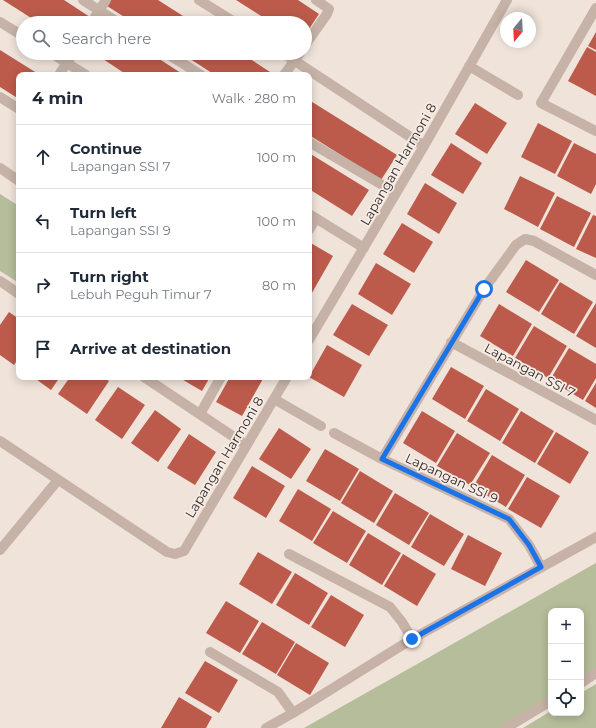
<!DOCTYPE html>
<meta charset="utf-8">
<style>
:root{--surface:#fff;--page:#f6f6f7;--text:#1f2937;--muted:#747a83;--line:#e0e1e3}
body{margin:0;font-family:Montserrat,sans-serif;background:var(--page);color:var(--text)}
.controls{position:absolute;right:12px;bottom:12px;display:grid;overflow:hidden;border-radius:8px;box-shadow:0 2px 10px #0003}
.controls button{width:36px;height:36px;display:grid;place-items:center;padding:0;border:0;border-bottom:1px solid var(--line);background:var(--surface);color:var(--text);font:20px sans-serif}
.compass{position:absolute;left:500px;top:12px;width:36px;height:36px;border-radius:50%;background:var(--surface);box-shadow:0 2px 10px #0003;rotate:198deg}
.stop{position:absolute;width:12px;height:12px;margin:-9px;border:3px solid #1a73e8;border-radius:50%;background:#fff}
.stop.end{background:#1a73e8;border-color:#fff;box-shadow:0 1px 4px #0008}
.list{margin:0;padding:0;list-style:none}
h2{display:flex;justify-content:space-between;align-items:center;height:52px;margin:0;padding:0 16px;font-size:17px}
h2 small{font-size:13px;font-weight:400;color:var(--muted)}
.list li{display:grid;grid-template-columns:26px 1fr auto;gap:12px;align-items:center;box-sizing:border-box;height:64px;padding:0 16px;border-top:1px solid var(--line)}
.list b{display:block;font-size:15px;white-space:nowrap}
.list p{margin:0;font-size:13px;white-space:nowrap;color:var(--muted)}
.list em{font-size:13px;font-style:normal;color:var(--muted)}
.icon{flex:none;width:22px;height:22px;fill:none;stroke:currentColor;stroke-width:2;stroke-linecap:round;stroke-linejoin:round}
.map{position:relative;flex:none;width:596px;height:728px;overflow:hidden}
.search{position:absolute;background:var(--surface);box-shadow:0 2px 10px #0003;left:16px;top:16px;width:296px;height:44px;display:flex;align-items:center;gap:10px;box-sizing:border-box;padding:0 14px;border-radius:22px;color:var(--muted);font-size:15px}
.panel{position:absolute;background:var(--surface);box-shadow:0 2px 10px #0003;left:16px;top:72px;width:296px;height:308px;border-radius:8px}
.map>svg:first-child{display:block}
.green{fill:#b5bd9b}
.building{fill:#bc5b4b}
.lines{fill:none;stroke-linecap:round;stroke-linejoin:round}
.minor{stroke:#c6b2a7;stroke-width:10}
.route{stroke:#1a73e8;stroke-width:5}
.labels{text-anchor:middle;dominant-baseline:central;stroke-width:3.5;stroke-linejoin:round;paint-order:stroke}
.street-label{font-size:13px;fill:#332a27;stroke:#f7ede6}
</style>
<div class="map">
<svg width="596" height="728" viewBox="0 0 596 728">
<rect width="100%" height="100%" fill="#efe3da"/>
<path class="green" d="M0,194l19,12v77l-19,-12z
M596,563v108l-15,9v-69h-30v87l-50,30h-197z
M596,684v44h-73l28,-17v2h30v-20z"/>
<path class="building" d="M3,0h61l26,17 -4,6h-47z
M111,0h47l36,23h-60l-27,-17z
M236,0h62l21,14 -14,21v-12h-33z
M596,32v18l-8,-4z
M587,47l9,5v44l-28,-15z
M0,50l40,25h-21v24l-19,-12z
M94,53h56l34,22h-57z
M181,53h60l29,19 -2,3h-53z
M309,100l88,55 -16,25 -72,-45z
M475,103l32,20 -20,31 -32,-20z
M538,123l34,18 -17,33 -34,-17z
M451,143l31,20 -19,31 -32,-19z
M574,143l22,11v30l-5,10 -34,-18z
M309,153l60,37 -17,26 -43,-27z
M520,176l35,17 -17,34 -34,-18z
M425,183l32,20 -18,31 -32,-20z
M557,196l34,17 -17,34 -34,-18z
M593,215l3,1v42l-20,-9z
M402,223l31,19 -19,31 -31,-19z
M309,242l24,14 -24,42z
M526,260l33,20 -20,32 -33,-20z
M376,263l35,21 -19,31 -34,-21z
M560,282l33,20 -19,32 -33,-20z
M596,303v45l-20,-12z
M352,304l36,21 -19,31 -36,-21z
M499,304l33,20 -19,32 -33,-20z
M9,312l10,7v38l-5,8 -14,-10v-30z
M534,326l33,20 -19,32 -33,-20z
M327,345l35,20 -18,32 -35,-20z
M569,348l27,16v14l-13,22 -33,-20z
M451,367l33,19 -19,33 -33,-20z
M33,377h27l-9,13z
M70,377h33l6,4 -22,33 -29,-20z
M178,377h32l-8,14z
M230,377h34l-22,39 -26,-14z
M596,383v25l-11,-7z
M118,387l27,18 -23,34 -27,-19z
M486,389l33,20 -19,32 -33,-20z
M155,410l26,19 -23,33 -27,-19z
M422,411l33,20 -19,32 -33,-20z
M521,411l33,20 -19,32 -33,-20z
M279,428l32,21 -20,30 -32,-20z
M556,432l33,20 -19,32 -33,-20z
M457,433l33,20 -20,32 -33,-19z
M189,434l27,18 -21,33 -28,-17z
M325,449l34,20 -19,32 -34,-20z
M492,455l33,20 -19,32 -33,-20z
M252,466l33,20 -19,32 -33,-20z
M360,471l33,20 -19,32 -33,-20z
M527,477l33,19 -19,32 -33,-19z
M298,489l33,20 -19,32 -33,-20z
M395,493l34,20 -20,32 -33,-20z
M333,511l33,20 -19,32 -34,-20z
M430,514l34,20 -20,32 -33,-19z
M368,533l33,20 -19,32 -33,-20z
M468,535l34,18 -17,33 -34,-17z
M258,552l34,20 -20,32 -33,-20z
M403,554l33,20 -19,32 -33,-20z
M295,573l33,20 -19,32 -33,-20z
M331,595l33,20 -19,32 -34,-20z
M226,601l33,20 -19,32 -34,-20z
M262,622l33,20 -19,32 -34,-20z
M296,643l33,20 -19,32 -33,-20z
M205,661l33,19 -19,33 -34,-20z
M179,697l33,20 -6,11h-45z"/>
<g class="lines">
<path class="minor" d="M83,0l36,23
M199,0l37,23
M596,8l-55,95 55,28
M0,22l23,14
M91,23l15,-23
M305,45l22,-31 2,-5 -13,-9
M51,53l35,22
M166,53l35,22
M283,53l141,93
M469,66l49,29
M59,75l14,-22
M284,75l16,-22
M0,97l19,12
M309,142l87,51
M0,168l19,13
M309,214l55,34
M309,230l7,-12
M0,281l19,13
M309,340l115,-194 83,-146
M451,342l145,78
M144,377l102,68
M274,399l47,27
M200,414l21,-37
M334,433l48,26 127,60 20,26 12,22
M0,441l167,111 8,2 9,-3 103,-174
M382,459l102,-170 32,-44 9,-6 9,2 62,34
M0,550l58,-70
M289,554l101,53 12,15 10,17
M210,652l68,40 15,21
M581,683l15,-10
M266,728l27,-15 119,-74 184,-102
M506,728l45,-27"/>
</g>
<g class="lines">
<path class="route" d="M412,639l129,-72 -12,-22 -20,-26 -127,-60 102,-170"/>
</g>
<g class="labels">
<g class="street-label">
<text transform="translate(398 164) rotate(-60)">Lapangan Harmoni 8</text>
<text transform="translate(530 370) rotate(28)">Lapangan SSI 7</text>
<text transform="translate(224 457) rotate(-59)">Lapangan Harmoni 8</text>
<text transform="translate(452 478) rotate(25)">Lapangan SSI 9</text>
</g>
</g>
</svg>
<div class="controls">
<button>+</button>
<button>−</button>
<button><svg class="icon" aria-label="locate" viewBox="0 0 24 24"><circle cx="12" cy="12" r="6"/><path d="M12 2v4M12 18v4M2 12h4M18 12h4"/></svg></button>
</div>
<svg class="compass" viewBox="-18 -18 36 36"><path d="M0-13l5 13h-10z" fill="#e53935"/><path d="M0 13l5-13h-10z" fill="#747a83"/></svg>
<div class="stop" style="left:484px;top:289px"></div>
<div class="stop end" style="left:412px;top:639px"></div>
<div class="search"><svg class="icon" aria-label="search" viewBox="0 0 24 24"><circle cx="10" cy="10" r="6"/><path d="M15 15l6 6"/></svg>Search here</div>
<section class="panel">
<h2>4 min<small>Walk · 280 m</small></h2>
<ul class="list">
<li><svg class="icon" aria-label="ahead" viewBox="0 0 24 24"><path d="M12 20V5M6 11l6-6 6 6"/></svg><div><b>Continue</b><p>Lapangan SSI 7</p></div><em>100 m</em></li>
<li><svg class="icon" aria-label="left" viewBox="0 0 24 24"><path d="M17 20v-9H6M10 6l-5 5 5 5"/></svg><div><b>Turn left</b><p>Lapangan SSI 9</p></div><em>100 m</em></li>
<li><svg class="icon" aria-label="right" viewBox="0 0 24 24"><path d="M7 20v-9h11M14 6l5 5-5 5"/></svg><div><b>Turn right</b><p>Lebuh Peguh Timur 7</p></div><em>80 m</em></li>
<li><svg class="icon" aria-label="arrive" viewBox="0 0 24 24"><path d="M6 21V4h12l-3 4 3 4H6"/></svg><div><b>Arrive at destination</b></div></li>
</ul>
</section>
</div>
